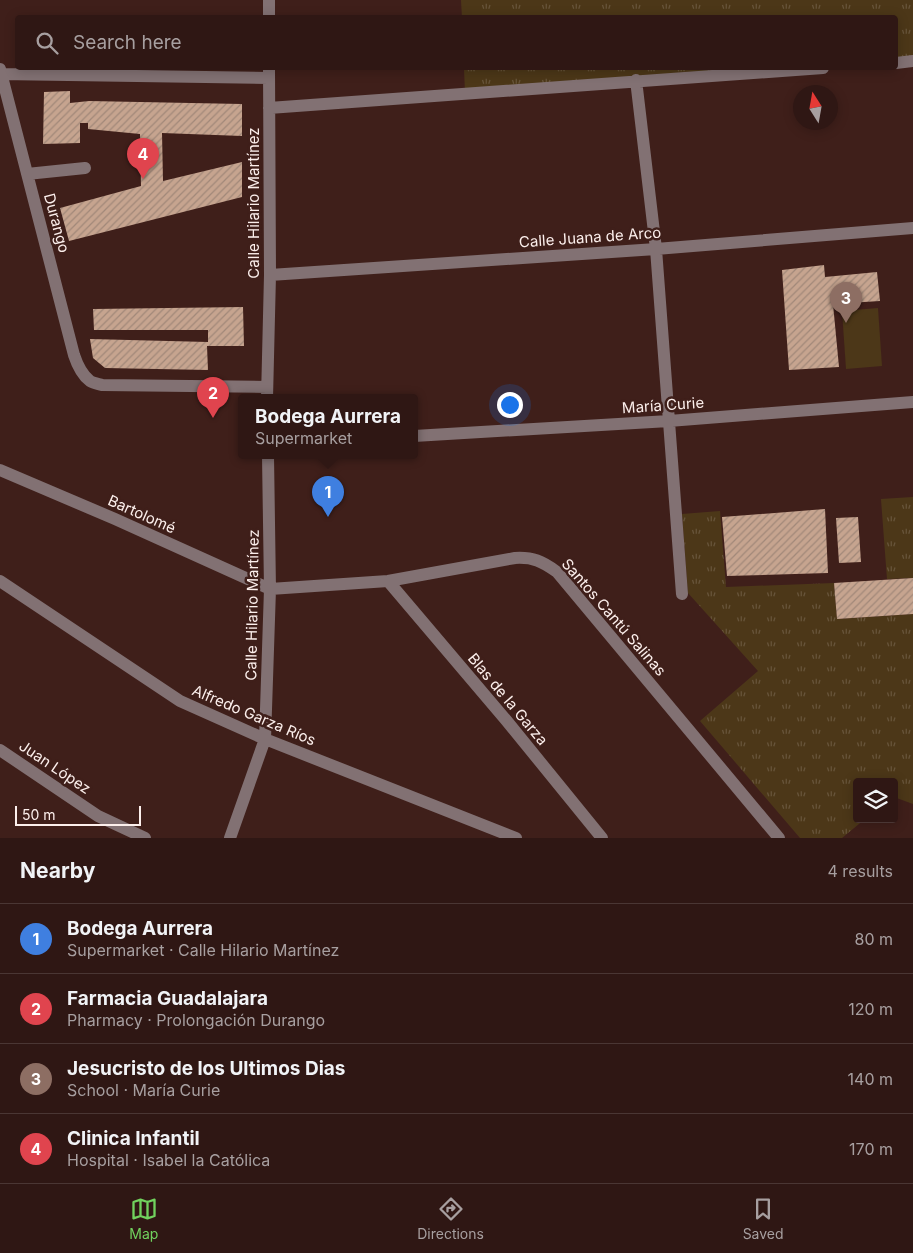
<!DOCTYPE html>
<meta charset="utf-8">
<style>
:root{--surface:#2f1714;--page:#3b2422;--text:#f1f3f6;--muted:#a79fa0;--line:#4a3634;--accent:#71d25e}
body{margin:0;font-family:Inter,sans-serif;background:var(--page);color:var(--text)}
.controls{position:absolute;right:15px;bottom:15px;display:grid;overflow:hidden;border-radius:5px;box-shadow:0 2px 12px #0003}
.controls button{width:45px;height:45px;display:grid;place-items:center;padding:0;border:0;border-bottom:1px solid var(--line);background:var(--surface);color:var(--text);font:25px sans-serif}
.compass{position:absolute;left:793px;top:85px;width:45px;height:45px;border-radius:50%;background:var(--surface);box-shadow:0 2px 12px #0003;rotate:349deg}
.scale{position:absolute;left:15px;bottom:12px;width:126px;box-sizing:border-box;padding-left:5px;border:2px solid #fcefec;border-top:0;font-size:14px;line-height:18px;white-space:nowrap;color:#fcefec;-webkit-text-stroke:4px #3f1f1a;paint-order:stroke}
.you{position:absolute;left:509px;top:404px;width:18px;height:18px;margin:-12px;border:4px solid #fff;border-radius:50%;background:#1a73e8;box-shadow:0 0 0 8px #1a73e833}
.badge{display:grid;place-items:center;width:32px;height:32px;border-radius:50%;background:var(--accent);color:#fff;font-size:16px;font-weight:700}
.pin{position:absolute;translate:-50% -41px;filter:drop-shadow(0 1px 2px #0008)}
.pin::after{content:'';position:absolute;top:26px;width:18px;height:15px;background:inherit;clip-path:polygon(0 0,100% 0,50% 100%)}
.popup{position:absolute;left:238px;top:394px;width:180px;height:65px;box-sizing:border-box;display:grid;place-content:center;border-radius:5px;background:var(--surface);filter:drop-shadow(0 1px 4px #0005);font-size:16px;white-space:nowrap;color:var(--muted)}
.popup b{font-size:19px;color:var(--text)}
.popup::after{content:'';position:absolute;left:50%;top:100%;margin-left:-10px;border:10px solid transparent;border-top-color:var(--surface)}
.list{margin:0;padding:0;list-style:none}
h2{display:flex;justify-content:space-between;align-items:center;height:65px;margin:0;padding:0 20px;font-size:21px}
h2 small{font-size:16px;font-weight:400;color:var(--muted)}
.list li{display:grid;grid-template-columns:32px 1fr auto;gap:15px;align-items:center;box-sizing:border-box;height:70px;padding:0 20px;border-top:1px solid var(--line)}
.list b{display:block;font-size:19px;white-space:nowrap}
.list p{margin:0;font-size:16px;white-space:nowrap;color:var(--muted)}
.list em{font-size:16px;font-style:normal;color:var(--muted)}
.icon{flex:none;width:28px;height:28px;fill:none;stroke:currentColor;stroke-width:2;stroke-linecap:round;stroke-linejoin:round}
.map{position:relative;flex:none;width:913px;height:838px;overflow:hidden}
.search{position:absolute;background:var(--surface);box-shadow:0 2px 12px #0003;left:15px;right:15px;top:15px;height:55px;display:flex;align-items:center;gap:12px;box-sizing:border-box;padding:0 18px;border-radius:5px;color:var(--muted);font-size:19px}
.sheet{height:345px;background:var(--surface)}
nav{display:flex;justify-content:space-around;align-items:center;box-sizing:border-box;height:70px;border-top:1px solid var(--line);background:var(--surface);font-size:14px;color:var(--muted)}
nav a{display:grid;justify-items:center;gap:2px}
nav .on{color:var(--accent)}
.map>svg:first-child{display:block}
.grass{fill:url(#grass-tufts)}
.pitch{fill:#4c3718}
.building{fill:url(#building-hatch)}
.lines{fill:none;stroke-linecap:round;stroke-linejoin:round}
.minor{stroke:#827173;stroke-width:12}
.labels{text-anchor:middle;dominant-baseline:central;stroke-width:5;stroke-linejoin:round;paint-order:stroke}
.street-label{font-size:15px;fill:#fcefec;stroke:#3f1f1a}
</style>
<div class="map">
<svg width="913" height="838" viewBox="0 0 913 838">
<defs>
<pattern id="grass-tufts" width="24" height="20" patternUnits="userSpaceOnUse" patternTransform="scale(1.25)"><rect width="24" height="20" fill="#4c3718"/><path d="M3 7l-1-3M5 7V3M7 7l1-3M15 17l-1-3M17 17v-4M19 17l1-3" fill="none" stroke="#67543a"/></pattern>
<pattern id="building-hatch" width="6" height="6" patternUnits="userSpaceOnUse" patternTransform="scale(1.25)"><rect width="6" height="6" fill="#c6a48f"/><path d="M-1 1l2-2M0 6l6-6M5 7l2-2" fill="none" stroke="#a18879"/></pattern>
</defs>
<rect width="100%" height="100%" fill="#3f1f1a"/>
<path class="grass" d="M461,0h452v62l-17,1v-45h-434z
M464,68h364l-363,25z
M913,497v81l-26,1 -6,-80z
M720,511l6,76 108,-4 3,36 76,-5v190l-19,-7v-15h-37v37h8l-23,19h-42l-100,-117 58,-50 -70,-78 -6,-79z"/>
<path class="pitch" d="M878,308l4,58 -36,3 -4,-58z"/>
<path class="building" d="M70,91v12l19,-2 153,3v32l-80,-3 1,48 79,-19v35l-173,44 -9,-33 81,-22 -1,-52 -52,-5v-6h-8v20l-37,1 1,-52z
M824,265l1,12 52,-5 3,29 -47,3 6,63 -50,3 -7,-100z
M243,307l1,39h-37l1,24 -103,-2 -12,-10 -3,-19 118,3v-12h-114l-1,-21z
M825,509l3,64 -101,3 -5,-59z
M858,517l3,45 -22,1 -3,-45z
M913,578v36l-76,5 -3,-36z"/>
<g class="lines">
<path class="minor" d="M269,18v-18
M896,63l17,-2
M0,69l74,286c3,9 8,20 16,26 3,2 9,3 12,4l165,2
M0,74l268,4
M636,80l20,169 26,345
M269,108l554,-40
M27,174l58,-6
M270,275l386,-26 257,-21
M267,398l3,-123 -1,-207
M414,436l255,-15 244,-19
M0,470l115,49 155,70 118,-8 127,-23c18,-1 27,3 42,14l222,266
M0,581l180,120 85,38 251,99
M388,581l118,139 96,118
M0,750l98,66 47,22
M230,838l35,-99 5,-150 -2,-133"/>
</g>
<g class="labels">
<g class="street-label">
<text transform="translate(253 203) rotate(-90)">Calle Hilario Martínez</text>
<text transform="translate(57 223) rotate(75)">Durango</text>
<text transform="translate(590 237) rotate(-4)">Calle Juana de Arco</text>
<text transform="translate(663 405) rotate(-4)">María Curie</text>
<text transform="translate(142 514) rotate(24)">Bartolomé</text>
<text transform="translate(252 605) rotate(-89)">Calle Hilario Martínez</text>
<text transform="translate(614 617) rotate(49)">Santos Cantú Salinas</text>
<text transform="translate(508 699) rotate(50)">Blas de la Garza</text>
<text transform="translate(254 715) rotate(23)">Alfredo Garza Ríos</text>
<text transform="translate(55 767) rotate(34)">Juan López</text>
</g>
</g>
</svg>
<div class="controls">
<button><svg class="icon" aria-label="layers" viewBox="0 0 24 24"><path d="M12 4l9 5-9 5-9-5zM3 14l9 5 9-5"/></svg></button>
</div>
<svg class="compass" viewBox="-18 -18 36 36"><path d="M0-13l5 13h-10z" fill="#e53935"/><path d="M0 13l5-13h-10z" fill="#a79fa0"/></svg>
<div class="scale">50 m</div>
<div class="you"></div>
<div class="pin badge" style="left:328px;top:517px;background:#3f7fe0">1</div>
<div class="popup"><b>Bodega Aurrera</b>Supermarket</div>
<div class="pin badge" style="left:213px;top:418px;background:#e0444e">2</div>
<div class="pin badge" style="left:846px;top:323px;background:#8d6e63">3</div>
<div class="pin badge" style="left:143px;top:179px;background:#e0444e">4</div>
<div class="search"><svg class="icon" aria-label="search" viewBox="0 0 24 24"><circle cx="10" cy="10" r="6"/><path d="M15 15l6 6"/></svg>Search here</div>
</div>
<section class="sheet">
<h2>Nearby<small>4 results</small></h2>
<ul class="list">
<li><span class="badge" style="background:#3f7fe0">1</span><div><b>Bodega Aurrera</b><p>Supermarket · Calle Hilario Martínez</p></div><em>80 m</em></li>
<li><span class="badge" style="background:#e0444e">2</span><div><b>Farmacia Guadalajara</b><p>Pharmacy · Prolongación Durango</p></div><em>120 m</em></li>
<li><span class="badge" style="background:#8d6e63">3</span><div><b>Jesucristo de los Ultimos Dias</b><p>School · María Curie</p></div><em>140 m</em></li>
<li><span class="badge" style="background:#e0444e">4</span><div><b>Clinica Infantil</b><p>Hospital · Isabel la Católica</p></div><em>170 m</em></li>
</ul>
</section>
<nav>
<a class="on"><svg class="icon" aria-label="map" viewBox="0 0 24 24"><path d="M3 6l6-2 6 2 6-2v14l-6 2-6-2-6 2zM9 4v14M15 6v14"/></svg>Map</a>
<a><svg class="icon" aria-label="directions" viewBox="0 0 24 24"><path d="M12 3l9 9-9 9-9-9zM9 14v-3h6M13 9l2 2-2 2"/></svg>Directions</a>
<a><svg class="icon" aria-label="saved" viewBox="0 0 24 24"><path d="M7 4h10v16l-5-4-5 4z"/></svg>Saved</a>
</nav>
